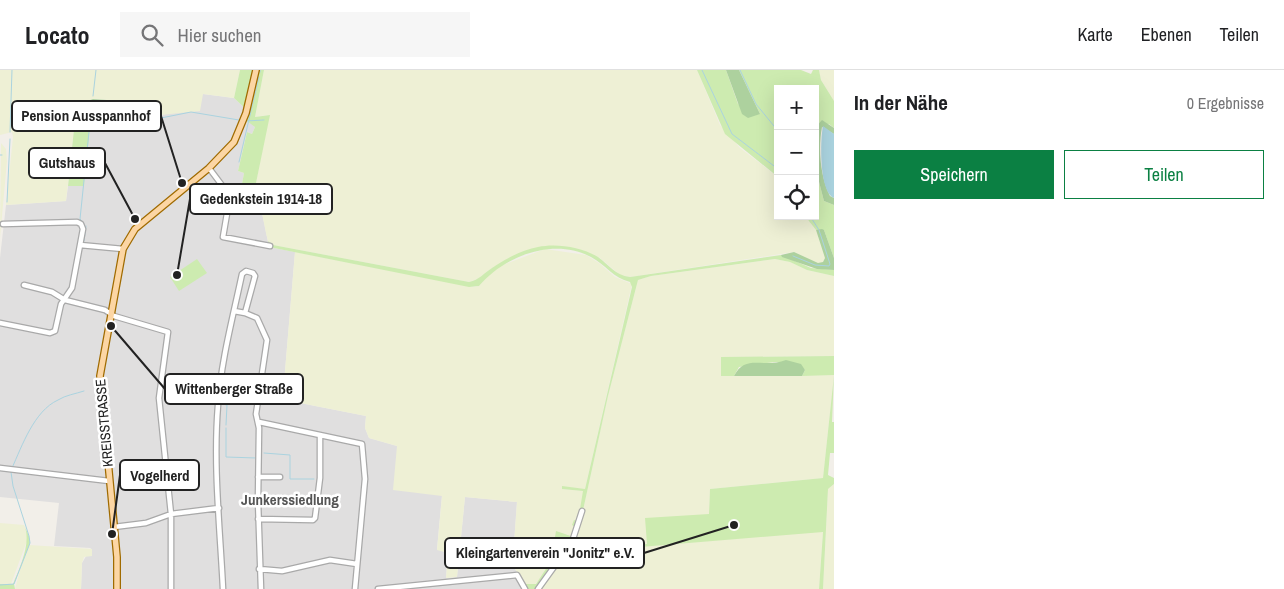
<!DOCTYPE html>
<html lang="de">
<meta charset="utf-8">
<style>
:root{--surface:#fff;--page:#f6f6f6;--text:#202124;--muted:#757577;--line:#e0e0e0;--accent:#0b8043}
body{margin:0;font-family:"Archivo Narrow",sans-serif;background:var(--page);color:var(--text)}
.controls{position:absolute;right:15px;top:15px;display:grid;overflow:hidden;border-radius:0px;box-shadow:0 5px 20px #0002}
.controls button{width:45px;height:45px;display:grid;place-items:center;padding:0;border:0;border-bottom:1px solid var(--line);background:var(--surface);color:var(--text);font:25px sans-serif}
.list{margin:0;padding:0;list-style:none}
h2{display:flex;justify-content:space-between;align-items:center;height:65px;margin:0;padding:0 20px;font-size:21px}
h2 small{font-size:16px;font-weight:400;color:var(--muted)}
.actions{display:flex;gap:10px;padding:15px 20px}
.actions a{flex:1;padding:11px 0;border:1px solid var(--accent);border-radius:0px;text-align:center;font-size:18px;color:var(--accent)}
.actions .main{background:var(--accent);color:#fff}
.icon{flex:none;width:28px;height:28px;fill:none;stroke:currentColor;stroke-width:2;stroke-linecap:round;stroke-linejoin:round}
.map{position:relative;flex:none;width:834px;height:519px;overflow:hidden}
header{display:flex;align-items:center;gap:30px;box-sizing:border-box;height:70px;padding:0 25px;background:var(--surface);border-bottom:1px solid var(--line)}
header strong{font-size:24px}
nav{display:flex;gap:28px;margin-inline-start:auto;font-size:18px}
.search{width:350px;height:45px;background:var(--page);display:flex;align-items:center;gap:12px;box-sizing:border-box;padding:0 18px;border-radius:0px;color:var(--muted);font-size:19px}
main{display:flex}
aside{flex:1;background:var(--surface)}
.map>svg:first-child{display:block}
.residential{fill:#e0dfdf}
.farmland{fill:#eef0d5}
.grass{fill:#cdebb0}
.forest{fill:#add19e}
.water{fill:#aad3df}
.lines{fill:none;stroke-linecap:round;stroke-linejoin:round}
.stream{stroke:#aad3df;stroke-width:1}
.minor-casing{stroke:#a9a9a9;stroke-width:7}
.major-casing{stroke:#a06b00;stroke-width:8}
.minor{stroke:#fff;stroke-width:4.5}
.major{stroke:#fcd6a4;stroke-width:5.5}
.labels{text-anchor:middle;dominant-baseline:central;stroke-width:5;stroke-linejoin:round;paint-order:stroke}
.street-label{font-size:14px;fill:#222;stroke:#fff}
.neighbourhood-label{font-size:15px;font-weight:bold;fill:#555;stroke:#fff}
.leader{fill:none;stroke:#222;stroke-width:2}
.callout-dot{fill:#222;stroke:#fff;stroke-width:2}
.callout{fill:#fff;stroke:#222;stroke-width:2}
.callout-label{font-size:15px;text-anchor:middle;font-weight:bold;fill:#222}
</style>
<header>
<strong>Locato</strong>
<div class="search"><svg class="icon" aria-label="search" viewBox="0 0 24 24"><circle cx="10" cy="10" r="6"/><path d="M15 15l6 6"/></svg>Hier suchen</div>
<nav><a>Karte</a><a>Ebenen</a><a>Teilen</a></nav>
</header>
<main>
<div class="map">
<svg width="834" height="519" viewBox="0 0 834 519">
<rect width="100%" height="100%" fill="#f2efe9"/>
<path class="residential" d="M203,24l31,4 15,14 6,15 -3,7 -5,-2 -9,39 6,2 -4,22 19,3 10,49 26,5 -12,143 7,6 76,15 -1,12 4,10 28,8 45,49 -5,54 11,4 -2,25 11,-1 8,-80 52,5 -4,56 2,11 12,20h-446l1,-26 9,-15 -37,-2 5,-43 -59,-6v-239l6,-53 60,-4 2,-15h16l8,-76 50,6 8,8 10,-9 33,-5z"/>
<path class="farmland" d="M0,0h240l-6,28 -31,-4 -3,17 -40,4 -26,-13 -41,-3 -41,15 2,2 22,-6 -10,91 -60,4 7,-68 -1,-5 -12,3z
M264,0h433l23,55 20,23 38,29v39h27l11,14 9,28 -2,4 -5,2 -24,-12 -164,25 -10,-2 -20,-17 -18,-8 -37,-4 -33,11 -23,13 -11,9 -9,3 -196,-37 -5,-4 -2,-8 -10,-50 13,-68 -14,2z
M819,0h15v31l-13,-21z
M1,73l5,6 1,12 -7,77z
M545,179l41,6 13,8 16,14 17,7 -47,205 -23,-2v2l22,2 -6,30 -7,15 -5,-2 -13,17 -2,10 -13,20 -3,3h-10l-10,-15 -2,-11 4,-56 -52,-5 -8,80 -11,1 2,-25 -11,-3 5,-54 -49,-6 4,-44 -28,-8 -4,-10 1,-12 -76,-15 -7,-6 12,-143 179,35 5,-1 10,-12 11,-8z
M775,189l15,3 17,8 27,6v80l-112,1 -1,19 113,-1 -11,103 -113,11 -1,25 -62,30 -75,6 -2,-3 10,-23 28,-128 30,-116 13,-4z
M834,414v105h-11l5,-100z
M0,453l24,2 4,13 -17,46h-11z
M823,461l-4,58h-277l5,-11 21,-25z
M29,475l63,4v7l-8,1 -2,6 -1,26h-66l9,-34z"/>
<path class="grass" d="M240,0h24l-9,47 15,-2 -14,68 3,15 -19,-3 4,-22 -6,-2 9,-39 5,2 3,-7 -8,-6 2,-9 -15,-14z
M697,0h29l12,34 22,10 -21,-44h62l10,4 2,-4h6l2,10 13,21v27l-5,-4 -14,4v-39h-37v88l-53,-43z
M79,37l13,3 -8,76h-16l8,-76z
M818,108l6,23 10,4v53l-10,-28h-8l-11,-14h10v-37z
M268,171l5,4 196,37c10,-2 15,-9 23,-14 13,-9 30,-18 46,-21 18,-4 44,0 60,10 11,8 17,18 32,20l151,-22 30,13 23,2v6l-27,-6 -17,-8 -15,-3 -124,17 -13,4 -30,116 -28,128 -10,23 2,3 75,-6 -2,-26 64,-4 1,-25 113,-11 11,-103 -2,47h2v31h-4l-2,22 6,3v6l-6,5 -5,100h-4l4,-57 -255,21 -21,25 -5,11h-15l-2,-5h11l15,-23 5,-30 15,5 4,-9 -3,-2 2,-5 4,1 5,-30 -21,-2v-3l23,3 47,-202 -2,-5c-17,-4 -24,-17 -39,-25 -37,-20 -87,-1 -112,29l-10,1 -200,-40z
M197,189l10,14 -28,18 -9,-14z
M834,286v19l-32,1 3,-6c-12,-15 -48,-5 -66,-3l-5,9h-13v-19z
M24,455l5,11 1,7 -16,41 1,5h-15v-5h13c7,-17 19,-42 11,-59z"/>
<path class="forest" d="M726,0h13l21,44 -12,4 -6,-4z
M93,29l41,3 26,13 -10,9 -8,-8 -50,-6 -13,-3 -3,3 -23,7 -1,-3z
M822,50l12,8v6l-12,-7c-4,21 -2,49 8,69l4,2v7l-10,-4 -6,-23 -3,1v-51z
M822,159l2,1 10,28v12l-17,-1 -35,-12 -1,-2 13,-3 24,11 5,-1 2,-4 -9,-28z
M786,290l15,4 4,6 -3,6h-68c12,-23 29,-7 52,-16z"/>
<path class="water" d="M823,56l11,8v64c-15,-5 -14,-58 -11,-72z"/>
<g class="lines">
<path class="stream" d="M702,0l30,64 46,35
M740,0l16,34 22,27
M260,2v-2
M93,26l3,-26
M246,51l18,-1
M10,62l2,-62
M0,85h2
M239,92l20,-85
M7,132l3,-63
M84,153l-4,-4 12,-116h29l40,15 30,-6 48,8
M84,171l2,-15
M793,186l22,9 14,1 1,-2 -11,-34 -9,-14
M189,332l19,2
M222,334l5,1 -1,20
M226,358v29l30,1
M264,383l26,2v24h24
M12,398c10,-22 22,-57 46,-68 8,-5 17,-6 26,-9
M0,515l14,-1 16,-41 -1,-7 -16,-50 -2,-14"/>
<defs>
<path id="minor" d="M209,98l21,28 -7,41 47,9
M80,175l43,4
M24,215l28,7 13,8 40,10 9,6 54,16 -9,66 12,116v75
M245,243l12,5 10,22 -11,74 3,14 -1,73 3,88
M0,253l50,10 5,-2 6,-27 11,-16 11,-59 -2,-5 -4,-2 -74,2
M259,352l103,22 3,35 -10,110
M0,398l109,13
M258,407h22
M258,449l55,1 2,-2 5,-40v-43
M114,457l32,-4 25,-9 48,-6
M259,499l23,2 48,-11 27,4
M223,519c-3,-61 -10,-123 -5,-184 3,-44 15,-88 24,-131l4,-3 7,2 2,3 -10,37 -11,-2
M378,519l139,-14 8,14
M538,519l34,-47 10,-31"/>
<path id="major" d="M117,519v-32l-17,-181 23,-127 12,-20 74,-61 25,-26 12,-29 10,-43"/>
</defs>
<use href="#minor" class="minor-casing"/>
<use href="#major" class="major-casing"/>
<use href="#minor" class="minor"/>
<use href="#major" class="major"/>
</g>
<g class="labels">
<g class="street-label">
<text transform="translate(104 353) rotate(-95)">KREISSTRASSE</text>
</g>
<g class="neighbourhood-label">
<text x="290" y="429">Junkerssiedlung</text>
</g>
</g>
<path class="leader" d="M182 113L161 46M135 149L105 93M177 205L190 129M111 256L165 319M112 464L120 405M734 455L644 483"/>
<g class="callout-dot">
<circle cx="182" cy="113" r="5"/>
<circle cx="135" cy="149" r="5"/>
<circle cx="177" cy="205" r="5"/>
<circle cx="111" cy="256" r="5"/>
<circle cx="112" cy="464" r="5"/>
<circle cx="734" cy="455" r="5"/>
</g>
<g class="callout">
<rect x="12" y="31" width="149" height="30" rx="5"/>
<rect x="29" y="78" width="76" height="30" rx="5"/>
<rect x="190" y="114" width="142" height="30" rx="5"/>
<rect x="165" y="304" width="138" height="30" rx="5"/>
<rect x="120" y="390" width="79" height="30" rx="5"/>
<rect x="445" y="468" width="199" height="30" rx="5"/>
</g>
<g class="callout-label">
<text x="86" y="51">Pension Ausspannhof</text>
<text x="67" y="98">Gutshaus</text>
<text x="261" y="134">Gedenkstein 1914-18</text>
<text x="234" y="324">Wittenberger Straße</text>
<text x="160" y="411">Vogelherd</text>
<text x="545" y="488">Kleingartenverein "Jonitz" e.V.</text>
</g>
</svg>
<div class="controls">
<button>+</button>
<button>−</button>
<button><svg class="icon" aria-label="locate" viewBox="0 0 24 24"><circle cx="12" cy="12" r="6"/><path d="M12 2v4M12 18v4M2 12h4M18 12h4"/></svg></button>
</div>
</div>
<aside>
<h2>In der Nähe<small>0 Ergebnisse</small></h2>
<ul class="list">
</ul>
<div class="actions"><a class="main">Speichern</a><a>Teilen</a></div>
</aside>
</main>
